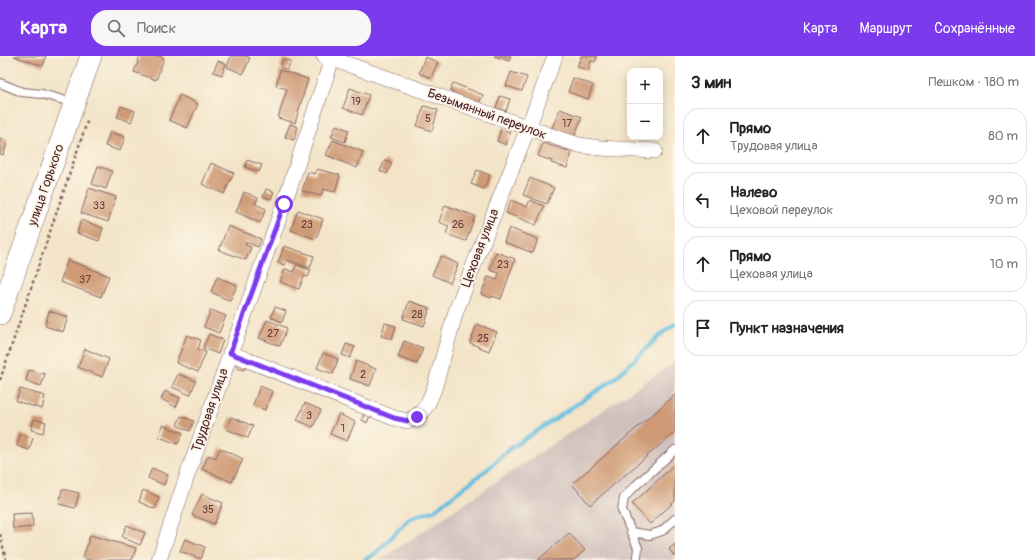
<!DOCTYPE html>
<html lang="ru">
<meta charset="utf-8">
<style>
:root{--surface:#fff;--page:#f6f6f6;--text:#222;--muted:#767676;--line:#e0e0e0;--accent:#7c3aed}
body{margin:0;font-family:Pangolin,sans-serif;background:var(--page);color:var(--text)}
.controls{position:absolute;right:12px;top:12px;display:grid;overflow:hidden;border-radius:8px;box-shadow:0 2px 10px #0003}
.controls button{width:36px;height:36px;display:grid;place-items:center;padding:0;border:0;border-bottom:1px solid var(--line);background:var(--surface);color:var(--text);font:20px sans-serif}
.stop{position:absolute;width:12px;height:12px;margin:-9px;border:3px solid #7c3aed;border-radius:50%;background:#fff}
.stop.end{background:#7c3aed;border-color:#fff;box-shadow:0 1px 4px #0008}
.list{margin:0;padding:0;list-style:none}
h2{display:flex;justify-content:space-between;align-items:center;height:52px;margin:0;padding:0 16px;font-size:17px}
h2 small{font-size:13px;font-weight:400;color:var(--muted)}
.list li{display:grid;grid-template-columns:26px 1fr auto;gap:12px;align-items:center;box-sizing:border-box;height:56px;margin:0 8px 8px;padding:0 8px;border:1px solid var(--line);border-radius:16px}
.list b{display:block;font-size:15px;white-space:nowrap}
.list p{margin:0;font-size:13px;white-space:nowrap;color:var(--muted)}
.list em{font-size:13px;font-style:normal;color:var(--muted)}
.icon{flex:none;width:22px;height:22px;fill:none;stroke:currentColor;stroke-width:2;stroke-linecap:round;stroke-linejoin:round}
.map{position:relative;flex:none;width:675px;height:504px;overflow:hidden}
header{display:flex;align-items:center;gap:24px;box-sizing:border-box;height:56px;padding:0 20px;background:var(--accent);color:#fff}
header strong{font-size:19px}
nav{display:flex;gap:22px;margin-inline-start:auto;font-size:14px}
.search{width:280px;height:36px;background:var(--page);display:flex;align-items:center;gap:10px;box-sizing:border-box;padding:0 14px;border-radius:16px;color:var(--muted);font-size:15px}
main{display:flex}
aside{flex:1;background:var(--surface)}
.map>svg:first-child{display:block}
.industrial{fill:#d0c0bc}
.lines{fill:none;stroke-linecap:round;stroke-linejoin:round}
.stream{stroke:#61bee0;stroke-width:4}
.building{fill:#cf9b77}
.service-casing{stroke:#856462;stroke-width:10}
.minor-casing{stroke:#856462;stroke-width:16}
.secondary-casing{stroke:#856462;stroke-width:22}
.path{stroke:#856462;stroke-width:2.5;stroke-dasharray:3 3;stroke-linecap:butt}
.service{stroke:#fff;stroke-width:8}
.minor{stroke:#fff;stroke-width:15}
.secondary{stroke:#fff;stroke-width:21}
.route{stroke:#7c3aed;stroke-width:5}
.labels{text-anchor:middle;dominant-baseline:central;stroke-width:3.5;stroke-linejoin:round;paint-order:stroke}
.number-label{font-size:11px;fill:#6b3e3e}
.street-label{font-size:13px;fill:#4a1f2b;stroke:#fcf5e5}
</style>
<header>
<strong>Карта</strong>
<div class="search"><svg class="icon" aria-label="search" viewBox="0 0 24 24"><circle cx="10" cy="10" r="6"/><path d="M15 15l6 6"/></svg>Поиск</div>
<nav><a>Карта</a><a>Маршрут</a><a>Сохранённые</a></nav>
</header>
<main>
<div class="map">
<svg width="675" height="504" viewBox="0 0 675 504">
<rect width="100%" height="100%" fill="#fcf5e5"/>
<filter id="ink" filterUnits="userSpaceOnUse"><feTurbulence type="fractalNoise" baseFrequency=".025" numOctaves="2"/><feDisplacementMap in="SourceGraphic" scale="8" xChannelSelector="R" yChannelSelector="G"/><feConvolveMatrix kernelMatrix="1 2 1 2 8 2 1 2 1" color-interpolation-filters="sRGB"/></filter>
<filter id="wash" filterUnits="userSpaceOnUse"><feTurbulence type="fractalNoise" baseFrequency=".012" numOctaves="4" result="noise"/><feDisplacementMap in="SourceGraphic" scale="16" xChannelSelector="R" yChannelSelector="G"/><feGaussianBlur stdDeviation="0.9" result="paint"/><feColorMatrix in="noise" values="0 0 0 0 0 0 0 0 0 0 0 0 0 0 0 0 0 1.4 0 .05"/><feComposite in="paint" operator="in"/></filter>
<g filter="url(#wash)">
<rect width="100%" height="100%" fill="#f3e4c8"/>
<path class="industrial" d="M675,306v198h-295z"/>
<g class="lines">
<path class="stream" d="M365,504l12,-8 33,-34 23,-7 56,-43 19,-18 105,-70 52,-49 10,-7"/>
</g>
<g id="blocks">
<path class="building" d="M14,0h32l-3,10z
M140,0h19l5,2 -8,22 -22,-8z
M231,0h15l4,2 -7,16 -16,-7z
M494,0h17l-2,5z
M581,0h16l-2,6 -4,-1 -3,9 -11,-3z
M425,1l13,5 -7,16 -12,-5z
M283,3l8,2 -4,9 -7,-3z
M218,5l8,3 -4,11 -9,-3z
M280,14l28,9 -13,44 -17,-5 9,-29 -11,-3z
M511,16l16,5 -5,14 -16,-5z
M573,22l20,7 -5,14 -20,-7z
M453,27l30,12 -4,8 -29,-11z
M350,32l19,7 -7,20 -19,-7z
M180,39l18,9 -11,24 -18,-8z
M500,40l10,3 -4,12 -10,-3z
M121,50l14,5 -4,11 -14,-5z
M424,50l14,4 -6,21 -15,-5z
M560,53l22,8 -8,20 -22,-9z
M290,68l8,3 -4,13 -9,-3z
M336,69l13,5 -4,12 -14,-5z
M501,73l9,3 -4,13 -9,-4z
M110,76l15,5 -5,14 -15,-5z
M0,82l8,3 -5,14 -3,-1z
M333,84l30,12 -6,16 -31,-13z
M543,87l29,9 -5,16 -16,-5 1,-2 -14,-5z
M247,104l15,5 -3,7 -14,-5z
M385,104l7,3 -5,11 -7,-3z
M211,107l23,10 -10,21 -22,-10z
M98,110l14,5 -6,18 -14,-5z
M317,113l23,6 -5,17 -12,-3 -2,7 -19,-5 6,-19 7,2z
M477,114l13,5 -6,14 -13,-5z
M530,122l24,10 -7,16 -24,-9z
M89,132l27,9 -8,25 -27,-9z
M266,133l8,3 -3,7 -8,-3z
M244,136l14,6 -3,6 11,5 -6,14 -24,-11z
M511,144l16,7 3,-7 14,6 -8,19 -30,-12z
M445,149l30,11 -9,25 -20,-7 3,-8 -10,-4z
M298,154l25,9 -7,20 -25,-9z
M81,164l22,8 -4,13 -22,-8z
M228,170l33,13 -3,8 -12,-5 -1,3 6,2 -5,13 -27,-10z
M509,172l29,11 -5,14 -29,-11z
M284,190l30,10 -4,12 -23,-8 -2,5 -7,-2z
M496,196l19,7 -14,40 -9,-3 -1,2 -10,-4 7,-17 9,3 2,-7 -9,-3z
M441,200l17,8 -8,19 -18,-8z
M68,204l41,16 -8,21 -41,-15z
M296,209l15,5 -3,7 -4,-1 -5,13 -19,-7 5,-13 9,3z
M217,221l20,8 -7,16 -19,-9z
M409,245l21,7 -6,18 -21,-7z
M275,251l11,4 -4,11 -11,-5z
M211,254l15,6 -7,17 -15,-6z
M49,255l19,6 -5,15 -18,-6z
M267,264l20,8 -7,18 -21,-8z
M385,267l11,3 -4,13 -11,-3z
M477,268l20,8 -8,19 -19,-8z
M209,278l14,6 -5,14 -15,-6z
M187,279l14,5 -3,9 8,3 -8,20 -22,-9z
M404,285l19,7 -6,16 -19,-7z
M346,288l9,3 -5,11 -8,-3z
M85,293l24,10 -7,18 -24,-10z
M323,297l15,6 -5,15 -16,-6z
M356,305l20,8 -6,17 -20,-7z
M239,306l7,2 -2,6 -7,-2z
M29,314l16,4 -4,12 -15,-5z
M178,318l18,7 -6,14 -18,-8z
M260,330l12,5 -7,19 -12,-5z
M20,333l25,7 -3,13 -26,-8z
M165,335l15,7 -4,9 -15,-8z
M675,339v37l-85,73 -18,-21z
M305,347l16,7 -8,17 -16,-7z
M339,358l16,8 -8,19 -17,-7z
M364,358l6,2 -3,7 -5,-3z
M181,360l13,5 -4,10 -13,-6z
M231,361l22,9 -5,12 -22,-9z
M34,363l12,3 -3,11 -12,-3z
M163,369l20,8 -5,11 -19,-7z
M20,378l13,4 -4,12 -12,-4z
M220,392l23,11 -11,23 -30,-13 7,-14 7,3z
M675,408v37l-25,23 -18,-20z
M152,412l16,7 -4,10 -16,-7z
M62,433l17,4 -4,15 -16,-4z
M143,434l16,7 -4,12 -16,-7z
M202,438l21,9 -9,21 -22,-9z
M32,457l1,14 -20,2 -1,-15z
M127,469l18,8 -5,12 -18,-8z
M569,477l16,17 -11,10h-36z
M90,479l46,13 -4,12h-41l-8,-2z
M185,483l20,8 -4,12 -21,-8z
M675,488v13l-6,-8z"/>
</g>
</g>
<g filter="url(#ink)">
<use href="#blocks" fill-opacity="0" stroke="#856462" stroke-width="1"/>
<g class="lines">
<defs>
<path id="service" d="M0,27l22,9 20,2 32,9
M631,476l19,3 12,-4 13,-12
M637,501l1,-9 -16,-38 2,-12 10,-11 41,-37"/>
<path id="minor" d="M324,0l231,81 24,8 21,3 55,3
M230,297l164,65 14,3 9,-4 5,-5 6,-9 6,-14 22,-78 29,-75 43,-108 27,-72
M159,504l30,-90 95,-266 49,-148"/>
<path id="secondary" d="M0,258l91,-258"/>
</defs>
<use href="#service" class="service-casing"/>
<use href="#minor" class="minor-casing"/>
<use href="#secondary" class="secondary-casing"/>
<path class="path" d="M0,324l88,-261
M0,478l6,26"/>
<use href="#service" class="service"/>
<use href="#minor" class="minor"/>
<use href="#secondary" class="secondary"/>
</g>
</g>
<g class="lines" filter="url(#ink)">
<path class="route" d="M284,148l-54,149 164,65 14,3 9,-4"/>
</g>
<g class="labels">
<g class="number-label">
<text x="356" y="45">19</text>
<text x="428" y="62">5</text>
<text x="567" y="67">17</text>
<text x="99" y="149">33</text>
<text x="307" y="168">23</text>
<text x="458" y="168">26</text>
<text x="503" y="208">23</text>
<text x="85" y="223">37</text>
<text x="417" y="258">28</text>
<text x="273" y="277">27</text>
<text x="483" y="282">25</text>
<text x="363" y="318">2</text>
<text x="309" y="359">3</text>
<text x="343" y="372">1</text>
<text x="208" y="453">35</text>
</g>
<g class="street-label">
<text transform="translate(487 58) rotate(20)">Безымянный переулок</text>
<text transform="translate(46 129) rotate(-71)">улица Горького</text>
<text transform="translate(480 192) rotate(-69)">Цеховая улица</text>
<text transform="translate(210 354) rotate(-71)">Трудовая улица</text>
</g>
</g>
</svg>
<div class="controls">
<button>+</button>
<button>−</button>
</div>
<div class="stop" style="left:284px;top:148px"></div>
<div class="stop end" style="left:417px;top:361px"></div>
</div>
<aside>
<h2>3 мин<small>Пешком · 180 m</small></h2>
<ul class="list">
<li><svg class="icon" aria-label="ahead" viewBox="0 0 24 24"><path d="M12 20V5M6 11l6-6 6 6"/></svg><div><b>Прямо</b><p>Трудовая улица</p></div><em>80 m</em></li>
<li><svg class="icon" aria-label="left" viewBox="0 0 24 24"><path d="M17 20v-9H6M10 6l-5 5 5 5"/></svg><div><b>Налево</b><p>Цеховой переулок</p></div><em>90 m</em></li>
<li><svg class="icon" aria-label="ahead" viewBox="0 0 24 24"><path d="M12 20V5M6 11l6-6 6 6"/></svg><div><b>Прямо</b><p>Цеховая улица</p></div><em>10 m</em></li>
<li><svg class="icon" aria-label="arrive" viewBox="0 0 24 24"><path d="M6 21V4h12l-3 4 3 4H6"/></svg><div><b>Пункт назначения</b></div></li>
</ul>
</aside>
</main>
